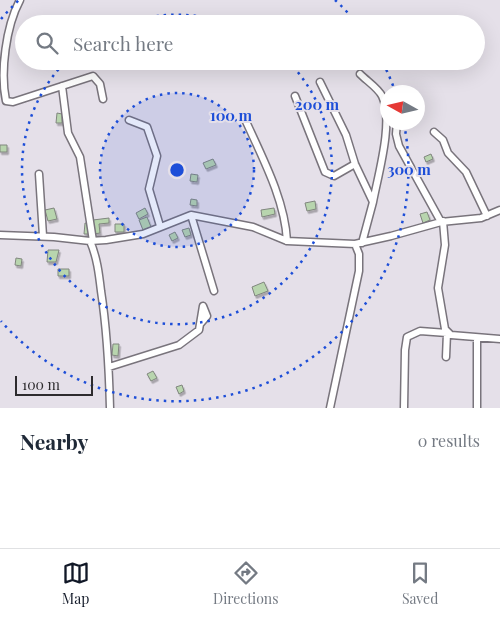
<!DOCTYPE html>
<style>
:root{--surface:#fff;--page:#f6f6f7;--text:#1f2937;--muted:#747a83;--line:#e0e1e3;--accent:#111827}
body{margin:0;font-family:"Playfair Display",serif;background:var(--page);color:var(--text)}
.compass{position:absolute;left:380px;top:85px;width:45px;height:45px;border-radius:50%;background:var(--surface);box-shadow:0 5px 20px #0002;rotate:278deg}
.scale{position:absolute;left:15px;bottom:12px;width:78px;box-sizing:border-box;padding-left:5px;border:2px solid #2d2b2e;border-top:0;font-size:14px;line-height:18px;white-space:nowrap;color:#2d2b2e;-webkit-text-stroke:4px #e5e0e9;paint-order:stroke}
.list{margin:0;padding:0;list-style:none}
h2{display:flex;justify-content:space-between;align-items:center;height:65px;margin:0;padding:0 20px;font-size:21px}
h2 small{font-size:16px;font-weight:400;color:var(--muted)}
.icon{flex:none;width:28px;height:28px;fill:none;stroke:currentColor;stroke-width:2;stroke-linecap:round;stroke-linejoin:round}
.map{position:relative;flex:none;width:500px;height:408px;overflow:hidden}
.search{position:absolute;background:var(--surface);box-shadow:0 5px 20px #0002;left:15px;right:15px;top:15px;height:55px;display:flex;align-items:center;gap:12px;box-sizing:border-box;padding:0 18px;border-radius:28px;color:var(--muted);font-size:19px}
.sheet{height:140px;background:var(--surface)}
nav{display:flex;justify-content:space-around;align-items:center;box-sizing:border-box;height:70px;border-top:1px solid var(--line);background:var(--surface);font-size:14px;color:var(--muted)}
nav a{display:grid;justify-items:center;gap:2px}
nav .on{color:var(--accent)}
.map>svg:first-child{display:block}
.building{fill:#b8d5ae;stroke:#80867e;filter:url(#shadow)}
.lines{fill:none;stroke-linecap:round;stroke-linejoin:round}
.minor-casing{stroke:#79747c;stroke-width:9}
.minor{stroke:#fff;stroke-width:6}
.ring{fill:none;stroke:#1d4ed8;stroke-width:2.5;stroke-dasharray:2.5 5}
.centre{fill:#1d4ed8;stroke:#e5e0e9;stroke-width:2.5}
.ring-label{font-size:15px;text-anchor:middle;font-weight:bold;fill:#1d4ed8;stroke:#e5e0e9;stroke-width:4;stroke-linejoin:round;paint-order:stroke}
</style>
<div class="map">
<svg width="500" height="408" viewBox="0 0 500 408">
<defs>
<filter id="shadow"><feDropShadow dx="1.5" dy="2.5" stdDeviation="0" flood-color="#0004"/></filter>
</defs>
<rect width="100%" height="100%" fill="#e5e0e9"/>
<path class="building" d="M57,113l5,1v9h-6z
M0,145h7v7h-7z
M431,154l2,5 -7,3 -2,-5z
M213,159l3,6 -10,4 -3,-6z
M191,174l7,1 -1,7 -7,-1z
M191,199l6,1v6l-7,-1z
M315,201l1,8 -9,2 -2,-8z
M54,208l3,11 -9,2 -3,-11z
M145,208l3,6 -9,5 -3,-6z
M274,208l1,6 -13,3 -1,-7z
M427,212l3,8 -7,3 -3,-9z
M147,217l4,10 -8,3 -4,-10z
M109,218v5l-10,1 1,9 -6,1 -1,-14z
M85,223l5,1 -1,10h-5z
M115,224h9v8h-9z
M189,228l2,7 -6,2 -3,-7z
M175,232l3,6 -6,3 -3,-6z
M48,250h11l-3,12h-9z
M16,258l6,1 -1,7 -6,-1z
M58,269h11v7h-11z
M264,282l4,9 -13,5 -3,-9z
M113,344h6l-1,12 -6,-1z
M153,371l4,7 -6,3 -4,-7z
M182,385l2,6 -5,3 -3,-7z"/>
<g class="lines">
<defs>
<path id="minor" d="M20,0c-14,26 -20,72 -14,101l7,1 80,-26 7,8 3,15
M360,74c7,7 18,14 22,22 12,25 -4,79 -9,106
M320,82l26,53 9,29 18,38 -11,41
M62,86l6,47 12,24 13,84
M295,96l30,76 9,4 21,-12
M244,117c17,38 41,82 43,124
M129,120l18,7 10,29 -8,33 11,37
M397,122l-1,12 3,12 42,76
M434,132l9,8 5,13 18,19 21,44
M39,174l4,62
M191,215l23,76
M443,221l2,24 -7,43 7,41 6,6 49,4
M0,235l54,2 36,4 16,-1 37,-6 48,-19 62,12 34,14 68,3 36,-8 50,-14 40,-4 19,-8
M90,241c7,16 9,33 11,50 6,39 8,78 9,117
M477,338v70
M109,367l70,-22 20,-15 4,-24 4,10 -6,7
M330,408l29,-137v-17l-4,-10
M404,408l1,-58 2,-13 13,-6 27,2 -1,24"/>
</defs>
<use href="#minor" class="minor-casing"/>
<use href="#minor" class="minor"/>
</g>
<circle cx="177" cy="170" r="77" fill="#1d4ed8" fill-opacity=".12"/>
<g class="ring">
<circle cx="177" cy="170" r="77"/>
<path d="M127 23A155 155 0 0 1 227 23M288 61A155 155 0 1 1 66 61"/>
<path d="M1 19A232 232 0 0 1 19 0M335 0A232 232 0 0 1 356 22M383 63A232 232 0 0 1 395 91M404 124A232 232 0 0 1 1 321"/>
</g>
<circle cx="177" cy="170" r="8" class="centre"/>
<g class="ring-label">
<text x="317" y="110">200 m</text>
<text x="231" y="121">100 m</text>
<text x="409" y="175">300 m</text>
</g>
</svg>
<svg class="compass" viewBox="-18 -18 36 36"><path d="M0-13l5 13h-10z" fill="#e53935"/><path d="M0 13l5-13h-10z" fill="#747a83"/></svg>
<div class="scale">100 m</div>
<div class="search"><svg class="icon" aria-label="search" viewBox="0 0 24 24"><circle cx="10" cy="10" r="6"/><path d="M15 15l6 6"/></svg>Search here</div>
</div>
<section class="sheet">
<h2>Nearby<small>0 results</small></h2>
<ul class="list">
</ul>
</section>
<nav>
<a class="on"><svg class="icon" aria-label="map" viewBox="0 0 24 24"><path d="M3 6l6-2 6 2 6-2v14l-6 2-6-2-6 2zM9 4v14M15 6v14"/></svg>Map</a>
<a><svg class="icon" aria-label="directions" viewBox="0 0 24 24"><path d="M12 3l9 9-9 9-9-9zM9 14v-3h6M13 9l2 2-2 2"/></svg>Directions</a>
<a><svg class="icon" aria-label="saved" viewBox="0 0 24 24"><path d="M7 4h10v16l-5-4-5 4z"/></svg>Saved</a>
</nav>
